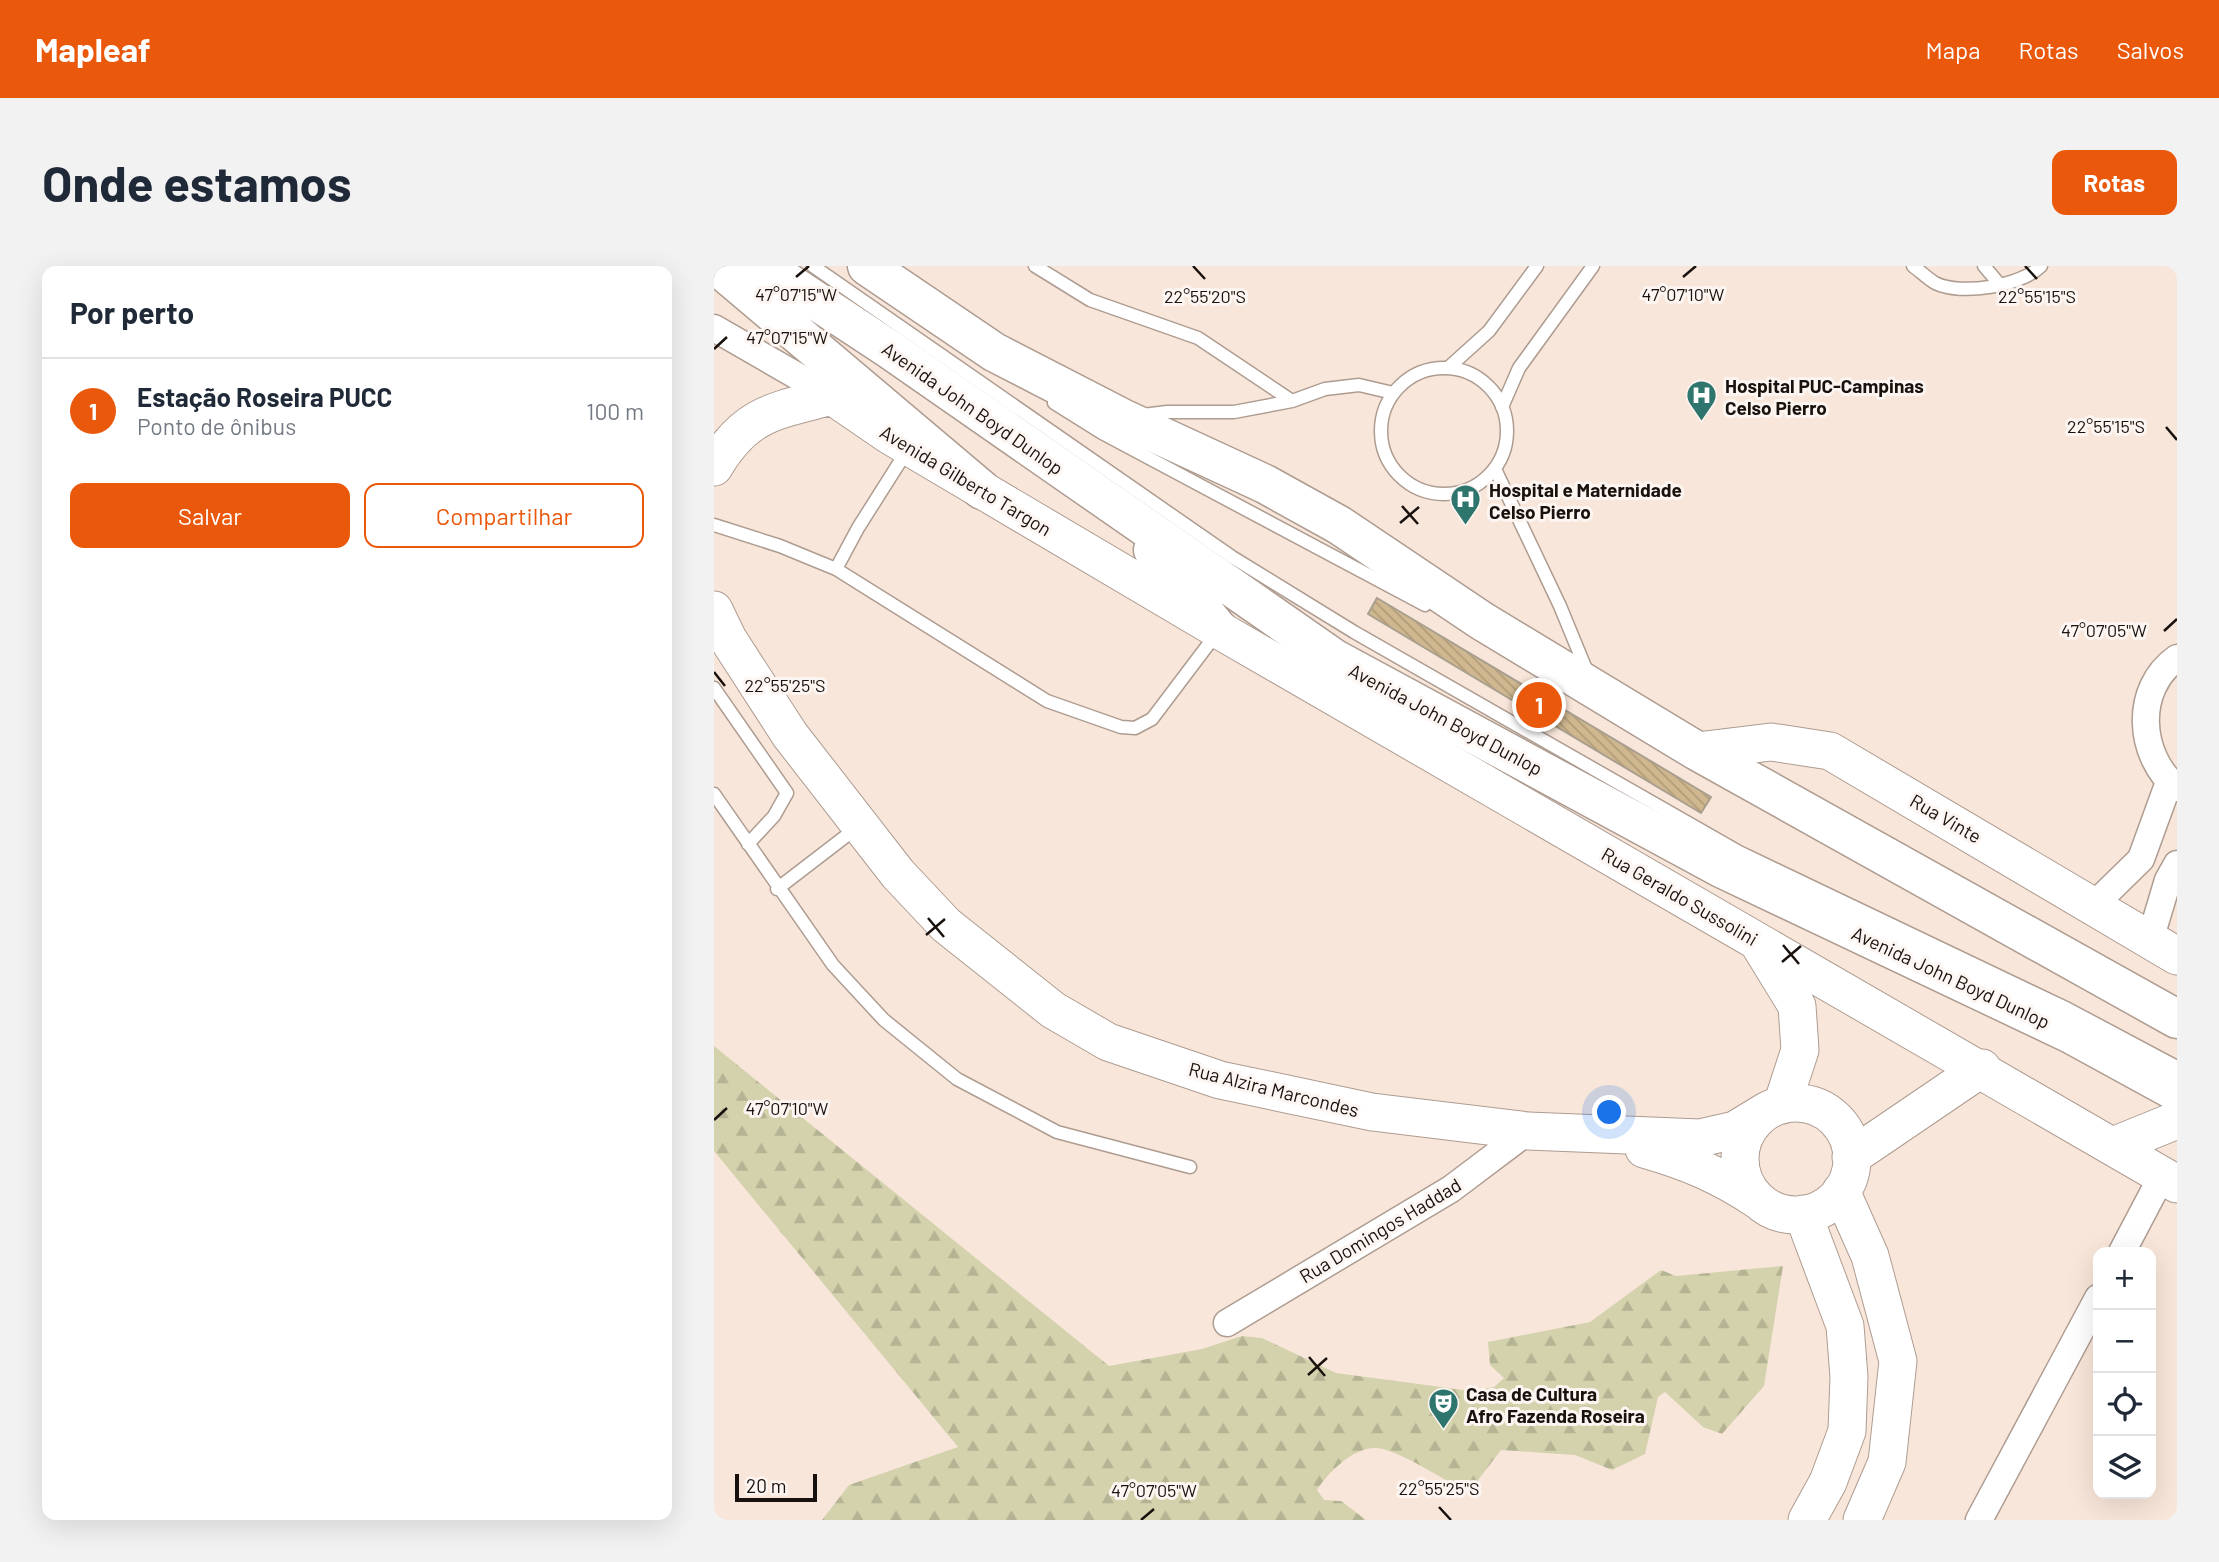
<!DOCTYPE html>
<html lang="pt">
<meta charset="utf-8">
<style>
:root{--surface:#fff;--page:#f2f2f3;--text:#1f2937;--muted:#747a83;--line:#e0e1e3;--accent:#ea580c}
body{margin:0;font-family:Barlow,sans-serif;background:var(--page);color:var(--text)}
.controls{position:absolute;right:21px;bottom:21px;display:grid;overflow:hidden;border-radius:14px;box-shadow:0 7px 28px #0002}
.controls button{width:63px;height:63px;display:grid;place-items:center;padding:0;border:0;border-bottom:2px solid var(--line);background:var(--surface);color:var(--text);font:35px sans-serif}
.scale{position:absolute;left:21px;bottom:18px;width:82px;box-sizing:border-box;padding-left:7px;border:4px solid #18110d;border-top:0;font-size:19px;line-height:24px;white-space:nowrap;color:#18110d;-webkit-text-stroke:5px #fdf5f1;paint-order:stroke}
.you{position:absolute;left:896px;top:847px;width:24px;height:24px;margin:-18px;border:5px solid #fff;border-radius:50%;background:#1a73e8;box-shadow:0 0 0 10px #1a73e833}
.badge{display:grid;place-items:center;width:46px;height:46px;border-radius:50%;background:var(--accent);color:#fff;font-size:23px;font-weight:700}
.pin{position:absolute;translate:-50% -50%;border:4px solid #fff;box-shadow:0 2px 7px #0006}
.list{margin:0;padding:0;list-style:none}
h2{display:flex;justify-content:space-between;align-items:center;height:91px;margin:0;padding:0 28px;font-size:30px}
h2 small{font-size:23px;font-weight:400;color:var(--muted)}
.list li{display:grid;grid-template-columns:46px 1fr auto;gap:21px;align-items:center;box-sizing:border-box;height:105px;padding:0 28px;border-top:2px solid var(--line)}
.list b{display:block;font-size:26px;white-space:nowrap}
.list p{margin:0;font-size:23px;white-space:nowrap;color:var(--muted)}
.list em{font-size:23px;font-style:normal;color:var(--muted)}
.actions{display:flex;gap:14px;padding:21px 28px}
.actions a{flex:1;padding:16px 0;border:2px solid var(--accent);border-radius:14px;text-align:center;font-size:24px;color:var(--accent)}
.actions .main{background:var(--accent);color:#fff}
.icon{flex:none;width:38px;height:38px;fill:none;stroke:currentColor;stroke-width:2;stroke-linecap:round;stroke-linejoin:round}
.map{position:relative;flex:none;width:1463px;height:1254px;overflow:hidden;border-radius:14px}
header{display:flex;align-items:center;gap:42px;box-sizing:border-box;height:98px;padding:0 35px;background:var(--accent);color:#fff}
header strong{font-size:33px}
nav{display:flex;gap:38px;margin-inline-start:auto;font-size:24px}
.intro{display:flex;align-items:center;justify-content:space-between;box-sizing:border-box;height:168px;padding:0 42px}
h1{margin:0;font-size:49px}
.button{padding:18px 32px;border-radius:14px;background:var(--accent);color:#fff;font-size:24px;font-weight:700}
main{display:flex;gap:42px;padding:0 42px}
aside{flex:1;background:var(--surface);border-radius:14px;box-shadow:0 7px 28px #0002}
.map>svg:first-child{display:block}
.forest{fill:url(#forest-firs)}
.building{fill:url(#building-back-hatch);stroke:#a99f8e;stroke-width:2}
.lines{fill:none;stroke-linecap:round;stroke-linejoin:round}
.lane-casing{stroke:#ae9c91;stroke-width:15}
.street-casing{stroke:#ae9c91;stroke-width:29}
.secondary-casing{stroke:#ae9c91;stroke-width:39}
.primary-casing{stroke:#ae9c91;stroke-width:41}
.lane{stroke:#fff;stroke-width:12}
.street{stroke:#fff;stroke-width:26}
.secondary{stroke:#fff;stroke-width:37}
.primary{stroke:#fff;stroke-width:38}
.ticks{fill:none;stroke:#18110d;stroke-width:2.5}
.labels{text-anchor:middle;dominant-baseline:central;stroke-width:6;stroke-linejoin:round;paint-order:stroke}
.poi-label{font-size:19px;font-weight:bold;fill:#18110d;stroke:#fdf5f1;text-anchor:start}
.street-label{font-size:19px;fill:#18110d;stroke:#fdf5f1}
.ticks-label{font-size:18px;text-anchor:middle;fill:#18110d;stroke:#fdf5f1;stroke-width:6;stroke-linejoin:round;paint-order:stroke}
</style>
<header>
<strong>Mapleaf</strong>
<nav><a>Mapa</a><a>Rotas</a><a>Salvos</a></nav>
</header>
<div class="intro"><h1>Onde estamos</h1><a class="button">Rotas</a></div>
<main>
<aside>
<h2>Por perto<small></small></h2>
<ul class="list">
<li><span class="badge">1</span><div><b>Estação Roseira PUCC</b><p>Ponto de ônibus</p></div><em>100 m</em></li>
</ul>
<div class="actions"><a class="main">Salvar</a><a>Compartilhar</a></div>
</aside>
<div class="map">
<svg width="1463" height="1254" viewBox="0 0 1463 1254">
<defs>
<pattern id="forest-firs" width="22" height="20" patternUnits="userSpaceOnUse" patternTransform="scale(1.75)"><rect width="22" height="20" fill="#d3d2ac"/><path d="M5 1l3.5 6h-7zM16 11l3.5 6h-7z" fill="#b4b393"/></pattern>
<pattern id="building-back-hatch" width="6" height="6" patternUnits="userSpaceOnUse" patternTransform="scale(1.75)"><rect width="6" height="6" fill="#cfb78f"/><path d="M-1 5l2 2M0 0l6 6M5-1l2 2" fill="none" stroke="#b19c7a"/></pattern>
</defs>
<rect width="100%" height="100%" fill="#f9e6da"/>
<path class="forest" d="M0,780l395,320 93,-17 40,-13 20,2 74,35 135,18 23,-4 10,-9 -14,-13 -2,-23 102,-20 71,-52 15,6 107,-10 -19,120 -42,48 -19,-7 -38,-35 -7,5 -13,57 -33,16 -37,-15 -74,-5 -26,34 -13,5c-23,-12 -54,-33 -79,-40 -25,-7 -54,22 -66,41l7,10 17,1 25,19h-544l27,-35 109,-38 -244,-296z"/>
<path class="building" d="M663,332l334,199 -10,16 -333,-199z"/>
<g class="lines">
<defs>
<path id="lane" d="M99,0l419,291 122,75 385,220 329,157 109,58
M321,0l55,34 108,38 94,63
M1199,0c7,5 14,12 22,17 26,13 86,3 106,-17
M1270,0l16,19
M734,102l41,-37 48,-65
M667 165a63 63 0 1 1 126 0a63 63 0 1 1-126 0Z
M340,137l48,30 323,172
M788,141l17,-39 74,-102
M429,149l24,-3h67l58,-11 33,-12 34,-4 34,8
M781,203l65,137 28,68
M0,259l66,21 56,23 211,132 74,26 14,1 17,-9 65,-86
M122,303l22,-41 50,-79
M0,422l73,105 -13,23 -26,28
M0,528l119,171 51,55 73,59 100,53 133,35
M63,623l82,-63"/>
<path id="street" d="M0,62l118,68
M1463,392c-44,31 -39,98 0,130
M1380,639l47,-46 28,-77
M1436,674l18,-60 9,-16
M1408,986l40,-76
M513,1057l224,-134 77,-58
M1265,1254l119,-222"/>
<path id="secondary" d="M0,201c32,-55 62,-56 118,-71l57,39 330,195 958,554
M0,344l14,29 62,96 108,139 48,51 107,85 55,32 112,38 152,32 156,19 172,7 35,-8 33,-20
M983,485l74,-9 59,9 347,205
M1045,678l38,62 3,44 -18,55
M1026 893a56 56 0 1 1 112 0a56 56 0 1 1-112 0Z
M1399,880l64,-26
M930,883c45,13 76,26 115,52
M1137,891l131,-89
M1127,925l29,65 28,105 -11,101 -25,58
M1089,948l42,112 4,51 -2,54 -19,51 -21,38"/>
<path id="primary" d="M3,0l265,224
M49,0l126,83 446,310 386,209 350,166 106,58
M153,0l127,86 128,66 143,66 74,41 143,96 215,130 480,268
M439,284l66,80"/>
</defs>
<use href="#lane" class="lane-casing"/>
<use href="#street" class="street-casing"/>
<use href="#secondary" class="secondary-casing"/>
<use href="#primary" class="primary-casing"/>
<use href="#lane" class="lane"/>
<use href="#street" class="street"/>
<use href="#secondary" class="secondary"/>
<use href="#primary" class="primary"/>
</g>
<path class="ticks" d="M479,0l12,13M1311,0l12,13M82,11l13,-11M969,11l13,-11M0,83l13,-12M1452,161l11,13M688,240l16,18M686,257l19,-16M1450,365l13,-12M0,406l11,14M214,652l16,19M212,669l19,-16M1069,679l16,19M1068,696l19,-16M0,854l13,-12M595,1091l16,19M594,1109l19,-17M725,1241l12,13M427,1254l13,-11"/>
<defs>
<symbol id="hospital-pin" viewBox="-11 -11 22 30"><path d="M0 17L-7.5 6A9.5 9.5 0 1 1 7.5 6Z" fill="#2e756d" stroke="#fdf5f1"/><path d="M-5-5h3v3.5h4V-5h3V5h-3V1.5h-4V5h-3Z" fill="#fff"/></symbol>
<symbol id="theatre-pin" viewBox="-11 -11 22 30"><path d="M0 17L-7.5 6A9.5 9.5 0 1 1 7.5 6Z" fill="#2e756d" stroke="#fdf5f1"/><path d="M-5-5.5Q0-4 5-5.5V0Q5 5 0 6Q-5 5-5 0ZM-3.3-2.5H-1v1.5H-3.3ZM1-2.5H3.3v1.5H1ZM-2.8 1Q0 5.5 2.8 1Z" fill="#fff"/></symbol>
</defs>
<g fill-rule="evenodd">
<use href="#hospital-pin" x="970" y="112" width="35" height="47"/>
<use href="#hospital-pin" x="734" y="216" width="35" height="47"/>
<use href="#theatre-pin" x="712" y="1120" width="35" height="47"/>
</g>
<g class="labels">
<g class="poi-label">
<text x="1011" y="119">Hospital PUC-Campinas<tspan x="1011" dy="22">Celso Pierro</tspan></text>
<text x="775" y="223">Hospital e Maternidade<tspan x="775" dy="22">Celso Pierro</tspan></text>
<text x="752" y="1127">Casa de Cultura<tspan x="752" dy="22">Afro Fazenda Roseira</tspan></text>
</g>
<g class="street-label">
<text transform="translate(259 142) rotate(35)">Avenida John Boyd Dunlop</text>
<text transform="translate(252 214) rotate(31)">Avenida Gilberto Targon</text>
<text transform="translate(732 453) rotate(28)">Avenida John Boyd Dunlop</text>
<text transform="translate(1232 552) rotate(30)">Rua Vinte</text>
<text transform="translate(966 630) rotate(30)">Rua Geraldo Sussolini</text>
<text transform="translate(1237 711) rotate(25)">Avenida John Boyd Dunlop</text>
<text transform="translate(560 823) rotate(14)">Rua Alzira Marcondes</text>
<text transform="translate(666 964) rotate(-31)">Rua Domingos Haddad</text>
</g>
</g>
<g class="ticks-label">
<text x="82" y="35">47°07'15"W</text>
<text x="969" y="35">47°07'10"W</text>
<text x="491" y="37">22°55'20"S</text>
<text x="1323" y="37">22°55'15"S</text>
<text x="73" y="78">47°07'15"W</text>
<text x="1392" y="167">22°55'15"S</text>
<text x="1390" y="371">47°07'05"W</text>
<text x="71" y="426">22°55'25"S</text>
<text x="73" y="849">47°07'10"W</text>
<text x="725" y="1229">22°55'25"S</text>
<text x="440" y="1231">47°07'05"W</text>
</g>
</svg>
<div class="controls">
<button>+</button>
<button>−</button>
<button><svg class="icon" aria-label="locate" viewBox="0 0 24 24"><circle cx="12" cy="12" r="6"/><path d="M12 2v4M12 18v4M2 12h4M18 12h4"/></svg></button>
<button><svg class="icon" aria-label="layers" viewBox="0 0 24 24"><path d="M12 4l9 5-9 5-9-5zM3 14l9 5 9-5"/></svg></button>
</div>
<div class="scale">20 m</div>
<div class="you"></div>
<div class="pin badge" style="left:825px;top:439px">1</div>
</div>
</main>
